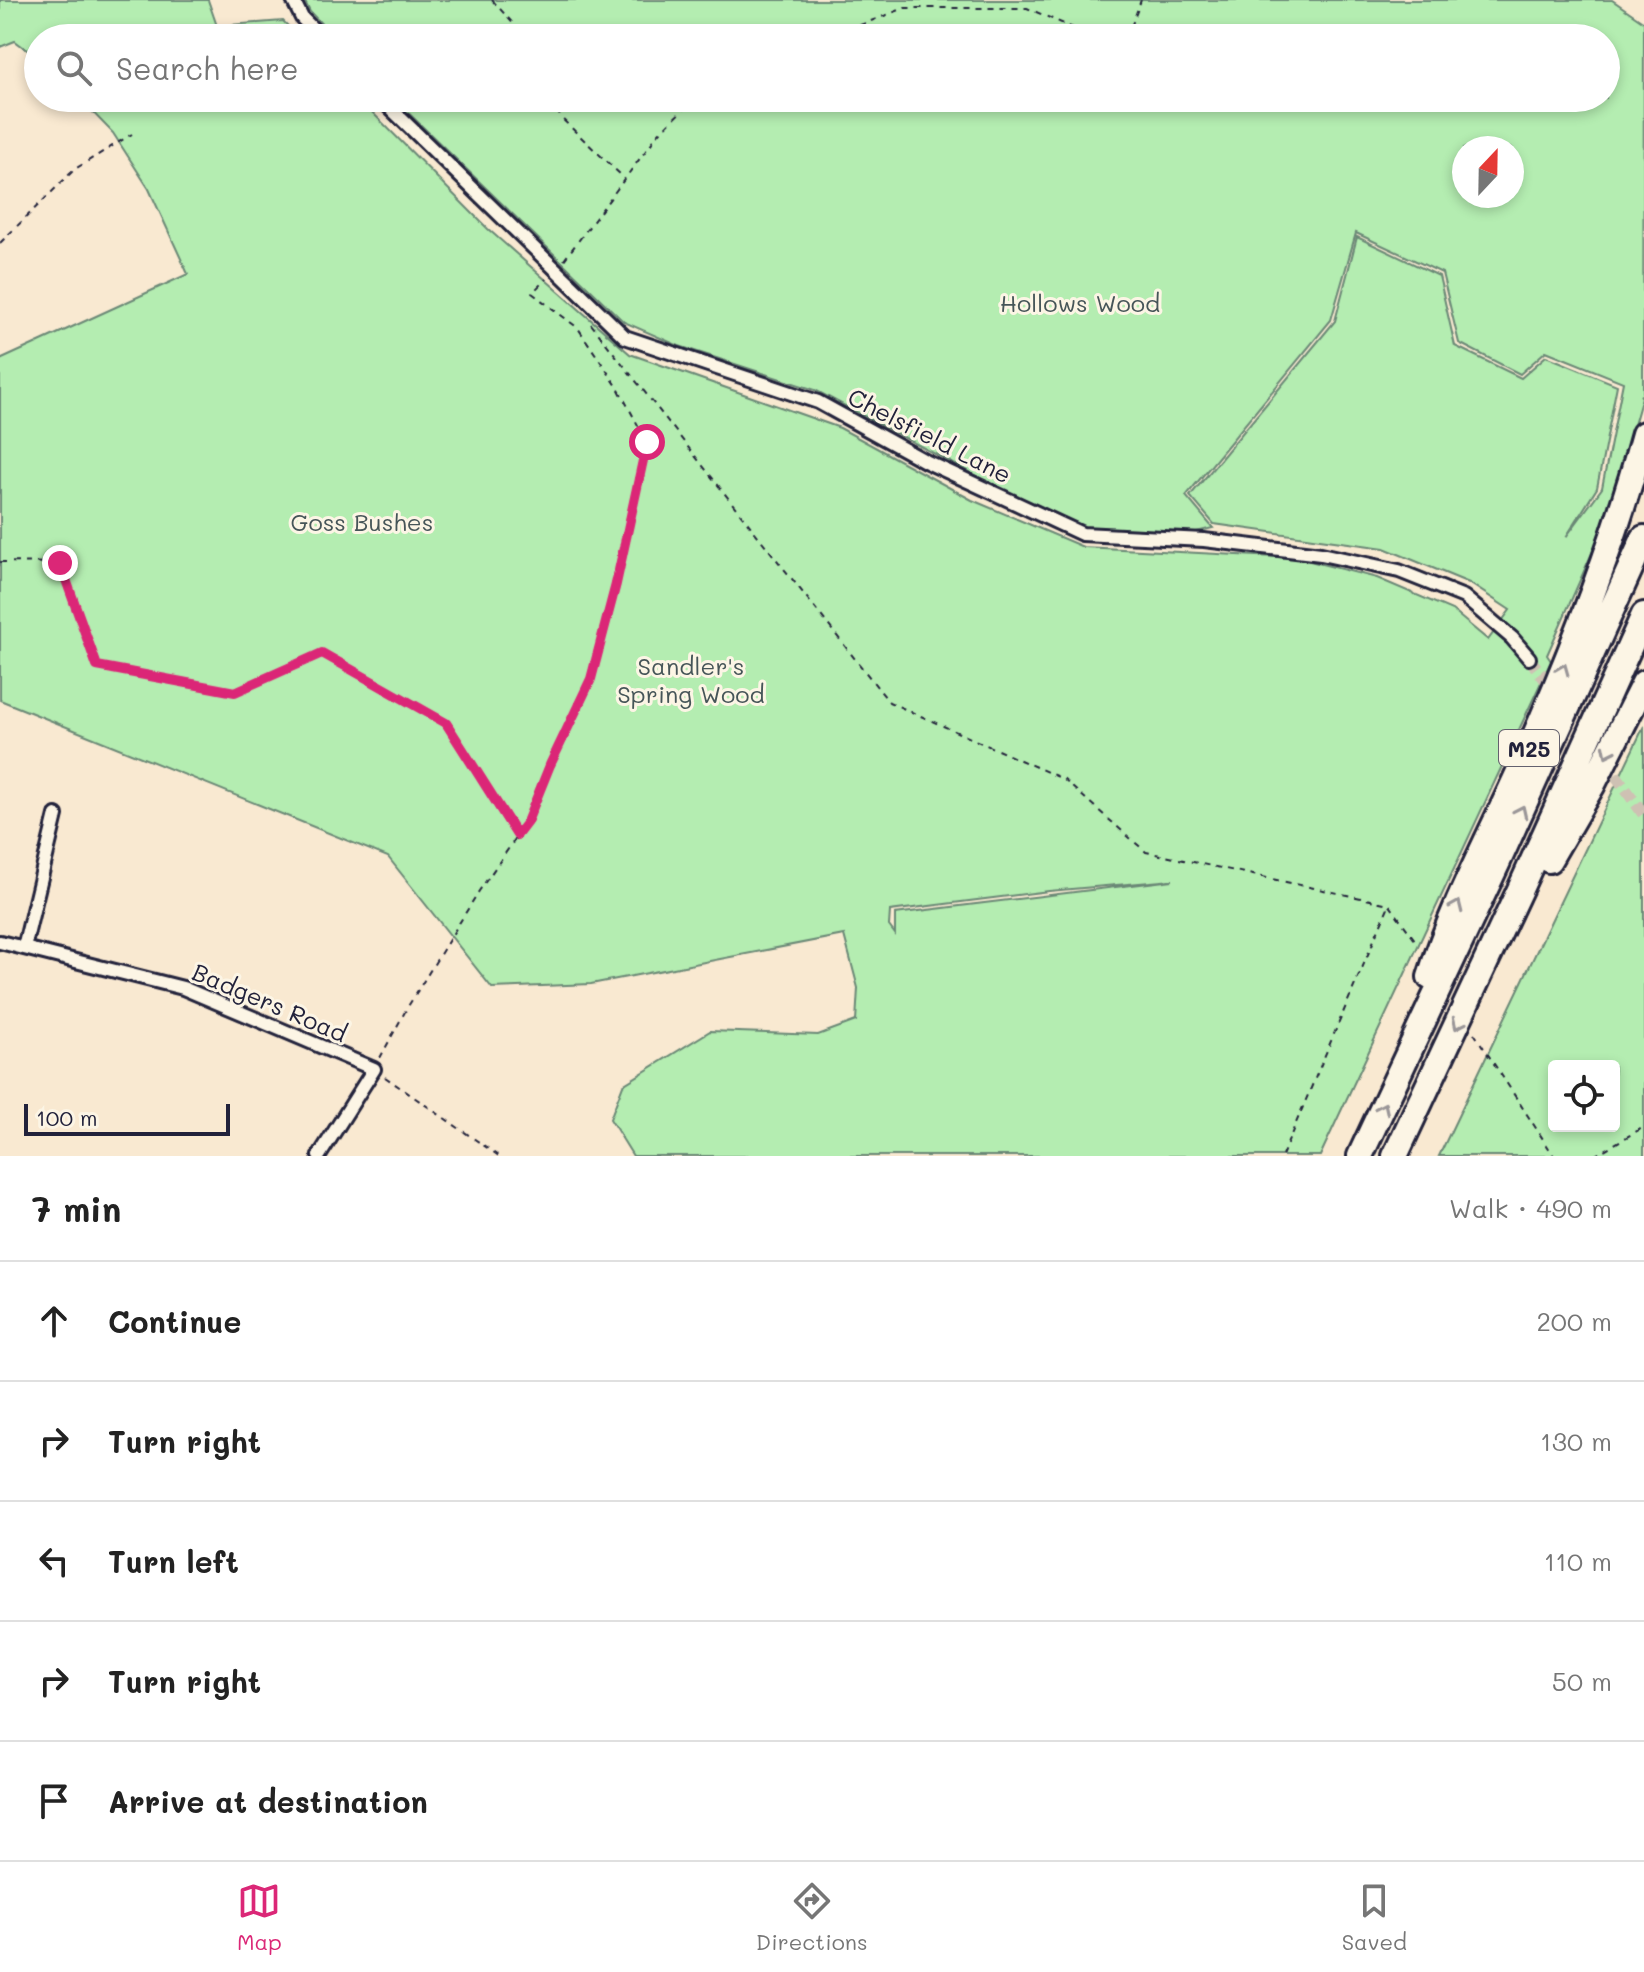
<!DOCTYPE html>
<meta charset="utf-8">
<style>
:root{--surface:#fff;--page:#f6f6f6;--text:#222;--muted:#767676;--line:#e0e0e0;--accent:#db2777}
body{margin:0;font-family:Mali,sans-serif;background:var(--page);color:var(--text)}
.controls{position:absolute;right:24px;bottom:24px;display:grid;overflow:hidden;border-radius:8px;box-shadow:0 4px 12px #0003}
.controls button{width:72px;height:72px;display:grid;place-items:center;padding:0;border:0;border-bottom:2px solid var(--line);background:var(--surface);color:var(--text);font:40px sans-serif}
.compass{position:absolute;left:1452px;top:136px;width:72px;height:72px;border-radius:50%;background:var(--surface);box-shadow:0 4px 12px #0003;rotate:22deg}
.scale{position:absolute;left:24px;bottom:20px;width:206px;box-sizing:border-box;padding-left:8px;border:4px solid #22223b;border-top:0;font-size:22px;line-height:28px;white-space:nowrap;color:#22223b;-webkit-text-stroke:6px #fcf5e5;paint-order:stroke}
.stop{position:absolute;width:24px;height:24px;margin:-18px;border:6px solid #db2777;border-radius:50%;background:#fff}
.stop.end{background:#db2777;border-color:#fff;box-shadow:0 2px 8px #0008}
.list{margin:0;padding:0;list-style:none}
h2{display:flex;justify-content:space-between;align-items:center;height:104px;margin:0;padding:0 32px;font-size:34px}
h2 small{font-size:26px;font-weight:400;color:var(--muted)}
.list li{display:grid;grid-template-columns:52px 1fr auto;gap:24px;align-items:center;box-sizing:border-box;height:120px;padding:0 32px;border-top:2px solid var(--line)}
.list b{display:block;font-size:30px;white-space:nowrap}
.list em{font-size:26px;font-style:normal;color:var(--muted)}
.icon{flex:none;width:44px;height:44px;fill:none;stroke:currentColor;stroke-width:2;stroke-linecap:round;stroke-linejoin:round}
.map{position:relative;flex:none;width:1644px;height:1156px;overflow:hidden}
.search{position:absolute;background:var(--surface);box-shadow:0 4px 12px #0003;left:24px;right:24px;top:24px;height:88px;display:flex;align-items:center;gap:20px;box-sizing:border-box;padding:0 28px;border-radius:44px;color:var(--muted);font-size:30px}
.sheet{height:704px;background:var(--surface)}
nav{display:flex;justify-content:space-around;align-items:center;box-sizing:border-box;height:112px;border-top:2px solid var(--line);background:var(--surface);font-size:22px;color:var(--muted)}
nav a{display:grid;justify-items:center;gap:4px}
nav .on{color:var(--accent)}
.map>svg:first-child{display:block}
.green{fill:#b4edb1;stroke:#6b8876;stroke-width:2;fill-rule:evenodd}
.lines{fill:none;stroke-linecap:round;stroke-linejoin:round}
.street-tunnel{stroke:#cec1b3;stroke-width:12;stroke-dasharray:12 6;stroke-linecap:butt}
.street-casing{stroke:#22223b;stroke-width:18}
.highway-casing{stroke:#22223b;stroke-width:30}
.path{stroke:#22223b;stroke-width:2;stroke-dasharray:6 6;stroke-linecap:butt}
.street{stroke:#fcf5e5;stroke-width:12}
.highway{stroke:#fcf5e5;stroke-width:24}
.oneway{stroke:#9a9698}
.route{stroke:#db2777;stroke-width:10}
.labels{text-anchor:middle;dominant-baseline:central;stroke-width:6;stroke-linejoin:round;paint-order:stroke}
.shield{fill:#fcf5e5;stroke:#63616e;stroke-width:2}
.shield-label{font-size:22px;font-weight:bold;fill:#22223b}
.park-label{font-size:24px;fill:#465558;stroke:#fcf5e5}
.street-label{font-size:24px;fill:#22223b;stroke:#fcf5e5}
</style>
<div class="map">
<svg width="1644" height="1156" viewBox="0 0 1644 1156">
<rect width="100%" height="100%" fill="#f9e9d1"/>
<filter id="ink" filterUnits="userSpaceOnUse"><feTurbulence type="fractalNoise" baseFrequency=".0125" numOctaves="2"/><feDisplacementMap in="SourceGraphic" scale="16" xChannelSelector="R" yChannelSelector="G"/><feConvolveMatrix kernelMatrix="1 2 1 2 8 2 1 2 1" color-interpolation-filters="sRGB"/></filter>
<g filter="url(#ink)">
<path class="green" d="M0,0h208l9,26 66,-5 17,17h-262v20l-23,-17 -15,6z
M304,0h1308l32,22 -1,374 -3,-1 2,2 -35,122 -60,136 4,6 -231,495h-687l-23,-37 13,-34 87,-54 108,4 38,-14 2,-33 -14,-53 -253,49 -99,4 -104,-131 -388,-157v-340l188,-86 -39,-85 -36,-56 -34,-35h279l130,131 142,125 210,74 132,72 111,47 215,11 79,20 75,32 36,30 22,-30 -41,-27 -85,-35 -170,-24 -24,-28 145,-175 22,-84 82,39 16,70 66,32 25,-22 71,29 -20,103 -31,49 36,-49 21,-106 -77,-31 -26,23 -61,-31 -17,-70 -86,-40 -25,87 -145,176 27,32 -21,5 -108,-5 -74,-34 -195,-104 -136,-44 -55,-24 -231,-224h1213v-60h-1271l-25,-26zM1464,148h48v48h-48zM1173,880l-278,34v20l-6,-8 1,-15 159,-20z
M1644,726v430h-205l11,-23zM1554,1066h60v60h-60z"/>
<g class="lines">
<path class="street-tunnel" d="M1529,658l25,33
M1605,760l39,55"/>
<defs>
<path id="street" d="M293,0l9,18 20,20
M380,98l245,239 193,65 107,59 157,73 122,6 117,14 78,17 65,26 48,41 17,20
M0,942l183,46 191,81 -55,87
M24,948l32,-133"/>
<path id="highway" d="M1549,860l43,-74 52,-103
M1430,977c22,-70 57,-135 87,-201 50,-111 95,-224 127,-342
M1360,1156l137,-292 147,-326
M1395,1156l126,-269 123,-272"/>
</defs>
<use href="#street" class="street-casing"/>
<use href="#highway" class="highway-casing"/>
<path class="path" d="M492,0l34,38
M826,38l79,-30h122l69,30
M1127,38l14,-38
M555,98l5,19 64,61
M0,243l75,-74 57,-35
M564,260l95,-127 36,-35
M591,324l298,378 174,77 83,73 243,52 26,36
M0,562l60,1 37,103 138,26 87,-39 124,70 71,111
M1474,1033l80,123
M380,1058l27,-50 72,-117 48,-69 23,-57 41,-86 25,-95 31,-142 -30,-56 -39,-58 -46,-35 14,-14
M385,1077l114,79
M1282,1156l107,-251
M1594,1156l50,-29"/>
<use href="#street" class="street"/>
<use href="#highway" class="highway"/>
</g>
<defs><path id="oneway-chevron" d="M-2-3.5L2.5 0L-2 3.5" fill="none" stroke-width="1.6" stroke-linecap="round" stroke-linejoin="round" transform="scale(2)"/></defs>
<g class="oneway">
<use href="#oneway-chevron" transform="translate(1563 669) rotate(-68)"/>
<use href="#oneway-chevron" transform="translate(1608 752) rotate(116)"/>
<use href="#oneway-chevron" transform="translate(1521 811) rotate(-65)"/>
<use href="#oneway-chevron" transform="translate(1457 906) rotate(-66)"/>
<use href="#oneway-chevron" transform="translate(1458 1024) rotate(115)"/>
<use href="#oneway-chevron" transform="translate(1383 1108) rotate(-65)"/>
</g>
</g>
<g class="lines" filter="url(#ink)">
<path class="route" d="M60,563l37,103 138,26 87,-39 124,70 71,112 10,-13 23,-57 41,-86 25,-95 31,-142"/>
</g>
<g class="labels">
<rect class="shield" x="1499" y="730" width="60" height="36" rx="6"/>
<g class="shield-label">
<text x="1529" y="748">M25</text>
</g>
<g class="park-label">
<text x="1080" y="302">Hollows Wood</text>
<text x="362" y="521">Goss Bushes</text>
<text x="691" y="665">Sandler's<tspan x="691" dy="28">Spring Wood</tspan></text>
</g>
<g class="street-label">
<text transform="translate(930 435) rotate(27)">Chelsfield Lane</text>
<text transform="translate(270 1002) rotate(23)">Badgers Road</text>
</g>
</g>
</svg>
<div class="controls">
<button><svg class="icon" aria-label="locate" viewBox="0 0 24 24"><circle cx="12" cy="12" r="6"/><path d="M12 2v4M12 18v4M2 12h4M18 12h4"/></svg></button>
</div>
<svg class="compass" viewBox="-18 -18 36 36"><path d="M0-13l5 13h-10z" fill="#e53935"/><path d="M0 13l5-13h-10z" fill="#767676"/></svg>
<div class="scale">100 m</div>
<div class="stop" style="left:647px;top:442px"></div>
<div class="stop end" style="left:60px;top:563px"></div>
<div class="search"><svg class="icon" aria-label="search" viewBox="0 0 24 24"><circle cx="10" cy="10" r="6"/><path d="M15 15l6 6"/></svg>Search here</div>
</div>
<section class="sheet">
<h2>7 min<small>Walk · 490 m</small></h2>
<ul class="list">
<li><svg class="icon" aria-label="ahead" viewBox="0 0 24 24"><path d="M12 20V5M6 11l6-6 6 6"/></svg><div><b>Continue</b></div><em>200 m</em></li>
<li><svg class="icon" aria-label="right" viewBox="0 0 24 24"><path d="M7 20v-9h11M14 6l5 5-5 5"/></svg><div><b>Turn right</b></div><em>130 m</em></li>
<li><svg class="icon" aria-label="left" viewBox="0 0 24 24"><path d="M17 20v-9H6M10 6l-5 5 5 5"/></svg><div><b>Turn left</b></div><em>110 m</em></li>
<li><svg class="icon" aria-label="right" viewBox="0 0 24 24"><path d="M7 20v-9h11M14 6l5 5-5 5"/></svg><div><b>Turn right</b></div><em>50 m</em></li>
<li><svg class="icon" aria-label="arrive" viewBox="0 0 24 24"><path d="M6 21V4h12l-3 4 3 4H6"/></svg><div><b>Arrive at destination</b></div></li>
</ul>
</section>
<nav>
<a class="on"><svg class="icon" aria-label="map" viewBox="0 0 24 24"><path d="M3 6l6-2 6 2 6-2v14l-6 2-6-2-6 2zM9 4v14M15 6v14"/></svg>Map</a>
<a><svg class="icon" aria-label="directions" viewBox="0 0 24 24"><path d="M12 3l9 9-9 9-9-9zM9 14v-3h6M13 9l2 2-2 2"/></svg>Directions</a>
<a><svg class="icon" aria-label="saved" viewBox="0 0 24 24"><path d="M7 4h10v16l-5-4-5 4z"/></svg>Saved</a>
</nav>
